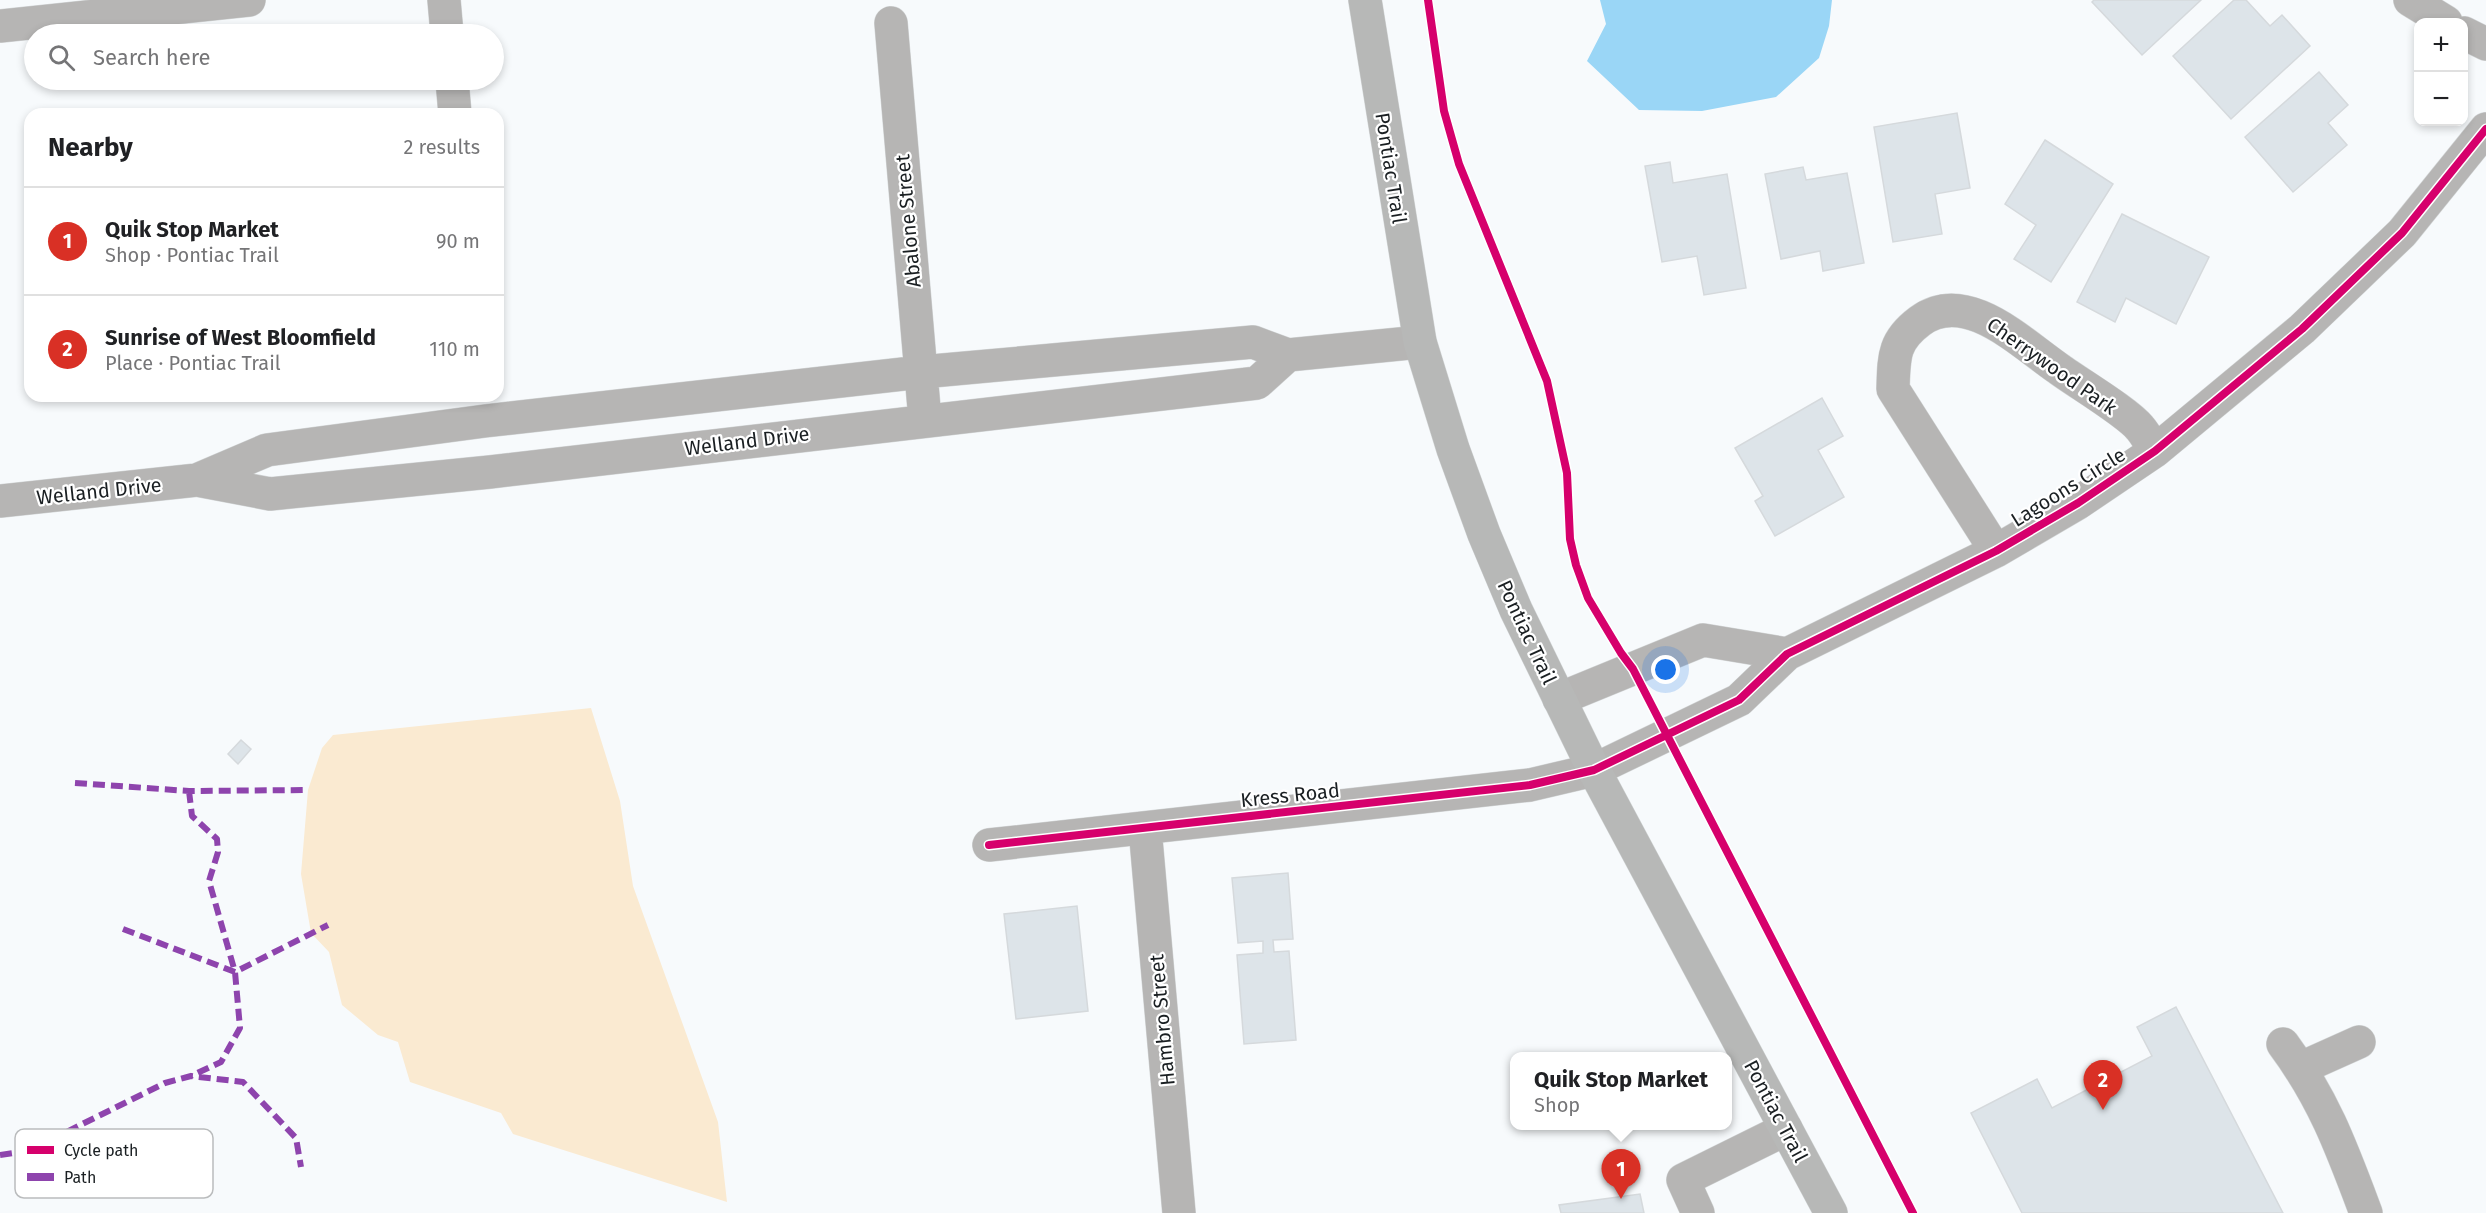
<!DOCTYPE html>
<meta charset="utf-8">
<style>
:root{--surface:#fff;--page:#f2f2f2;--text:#202124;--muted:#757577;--line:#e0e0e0;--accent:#d93025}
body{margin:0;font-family:"Fira Sans",sans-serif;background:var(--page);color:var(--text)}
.controls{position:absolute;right:18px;top:18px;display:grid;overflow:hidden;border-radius:12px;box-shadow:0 3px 9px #0003}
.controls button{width:54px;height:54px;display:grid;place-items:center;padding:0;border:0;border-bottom:2px solid var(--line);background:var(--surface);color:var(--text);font:30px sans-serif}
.you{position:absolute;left:1666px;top:670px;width:21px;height:21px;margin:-15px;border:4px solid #fff;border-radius:50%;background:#1a73e8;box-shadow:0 0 0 9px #1a73e833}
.badge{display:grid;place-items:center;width:39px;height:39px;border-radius:50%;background:var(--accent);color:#fff;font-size:20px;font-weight:700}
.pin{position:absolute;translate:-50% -50px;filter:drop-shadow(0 2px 3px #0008)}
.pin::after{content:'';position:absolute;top:32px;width:21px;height:18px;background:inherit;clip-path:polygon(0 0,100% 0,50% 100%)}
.popup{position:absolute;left:1510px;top:1052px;width:222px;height:78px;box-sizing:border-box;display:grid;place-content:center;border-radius:12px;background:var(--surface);filter:drop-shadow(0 2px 4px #0005);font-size:20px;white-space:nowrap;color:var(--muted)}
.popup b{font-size:22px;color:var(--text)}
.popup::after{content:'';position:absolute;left:50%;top:100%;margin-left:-12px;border:12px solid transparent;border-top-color:var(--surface)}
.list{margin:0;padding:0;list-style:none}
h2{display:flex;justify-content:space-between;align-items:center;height:78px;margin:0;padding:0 24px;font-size:26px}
h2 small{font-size:20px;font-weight:400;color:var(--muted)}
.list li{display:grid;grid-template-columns:39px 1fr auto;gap:18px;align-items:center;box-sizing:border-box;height:108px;padding:0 24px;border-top:2px solid var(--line)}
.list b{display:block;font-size:22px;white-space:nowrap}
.list p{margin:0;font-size:20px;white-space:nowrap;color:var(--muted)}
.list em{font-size:20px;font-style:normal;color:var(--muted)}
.icon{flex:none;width:33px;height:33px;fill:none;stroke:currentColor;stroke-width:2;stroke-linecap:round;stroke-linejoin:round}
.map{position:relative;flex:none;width:2486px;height:1213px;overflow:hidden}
.search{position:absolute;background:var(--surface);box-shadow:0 3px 9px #0003;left:24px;top:24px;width:480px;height:66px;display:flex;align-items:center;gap:15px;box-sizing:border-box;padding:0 21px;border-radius:33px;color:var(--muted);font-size:22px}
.panel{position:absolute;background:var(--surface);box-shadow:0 3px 9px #0003;left:24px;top:108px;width:480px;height:294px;border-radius:18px}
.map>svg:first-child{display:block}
.green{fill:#faead1}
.water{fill:#9ad6f6}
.building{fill:#dde4e9;stroke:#d5d9dc;stroke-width:1.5}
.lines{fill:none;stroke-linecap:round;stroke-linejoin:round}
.minor-casing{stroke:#d4d7d8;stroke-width:34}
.major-casing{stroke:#d4d7d8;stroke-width:34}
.minor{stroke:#b6b5b4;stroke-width:33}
.major{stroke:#b7b8b7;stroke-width:33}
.quiet{stroke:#8e44ad;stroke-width:6;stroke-dasharray:12 6;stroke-linecap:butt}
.cycleway-casing{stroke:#fff;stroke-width:11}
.cycleway{stroke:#d6006c;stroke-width:8}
.labels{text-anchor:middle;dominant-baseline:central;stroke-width:4.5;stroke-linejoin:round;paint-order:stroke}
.street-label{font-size:20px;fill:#1a1f22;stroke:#fff}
.key{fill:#fff;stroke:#babcbd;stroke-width:1.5}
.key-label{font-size:16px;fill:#1a1f22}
</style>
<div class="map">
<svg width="2486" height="1213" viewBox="0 0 2486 1213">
<rect width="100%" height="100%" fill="#f7fafc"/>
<path class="green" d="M591,708l29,93 13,85 85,236 9,80 -214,-68 -12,-21 -91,-31 -12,-40 -20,-7 -36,-30 -13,-53 -18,-19 -10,-59 7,-84 14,-42 11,-13z"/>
<path class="water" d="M1600,0h232l-3,26 -10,32 -43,39 -74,14 -63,-1 -52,-49 19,-37z"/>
<path class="building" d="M2094,0h107l-59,55 -50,-53z
M2234,0h12l24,26 12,-11 28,31 -79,73 -58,-63z
M2319,72l29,33 -20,18 19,22 -54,47 -48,-55z
M1957,113l13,75 -35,6 7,40 -49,8 -19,-115z
M2045,140l68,44 -62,98 -37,-23 22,-34 -31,-21z
M1670,162l3,21 54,-9 19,114 -42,7 -7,-39 -35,6 -17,-96z
M1803,167l3,13 41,-7 17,90 -41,8 -3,-20 -39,8 -16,-85z
M2122,214l87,43 -33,67 -50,-26 -11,24 -38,-20z
M1822,398l21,38 -25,14 26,47 -69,39 -20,-35 8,-5 -28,-48z
M241,740l10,9 -13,15 -10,-10z
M1288,873l5,66 -20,1 1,12 15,-1 7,89 -52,4 -7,-89 26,-2v-12l-25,2 -6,-65z
M1077,906l11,105 -72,8 -12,-105z
M2176,1007l107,206h-261l-51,-100 66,-34 15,29 100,-52 -15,-29z
M1640,1194l4,19h-83l-2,-8z"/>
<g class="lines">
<defs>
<path id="minor" d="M444,0l3,34
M2410,0l36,22
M891,23l34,397
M0,26l249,-26
M2464,33l22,11
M452,80l3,34
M197,480l70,-30 218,-29 436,-49 332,-30 35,13 132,-13
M0,501l197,-21 73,14 220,-22 767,-89 31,-28
M1996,551l-103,-162c1,-32 0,-48 27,-68 46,-34 101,22 139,48 19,14 68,43 81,59 6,7 10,15 15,23
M1559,699l144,-59 84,14
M1145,828l34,385
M989,845l541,-60 64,-15 145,-70 48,-46 209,-103 82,-48 77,-52 147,-122 100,-96 84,-104
M2283,1044c41,55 59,105 83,169
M2301,1068l58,-26
M1698,1213l-15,-33 103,-51"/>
<path id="major" d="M1365,0l55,342 33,107 31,85 32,76 78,160 237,443"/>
</defs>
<use href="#minor" class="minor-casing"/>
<use href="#major" class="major-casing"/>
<use href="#minor" class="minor"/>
<use href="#major" class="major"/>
<path class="quiet" d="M75,783l114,8 119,-1
M189,791l3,25 25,23 1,13 -9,29 26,91 5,56 -19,34 -30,14
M123,929l112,43 93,-47
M0,1155l28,-4 137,-68 26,-7 52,6 53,56 5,29"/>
<defs>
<path id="cycleway" d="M1428,0l16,111 15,53 88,217 20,92 3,66 6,26 12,33 33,55 12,16 280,544
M989,845l541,-60 64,-15 145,-70 48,-46 209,-103 82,-48 77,-52 147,-122 100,-96 84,-104"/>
</defs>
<use href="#cycleway" class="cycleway-casing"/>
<use href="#cycleway" class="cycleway"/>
</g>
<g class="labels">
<g class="street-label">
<text transform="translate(1391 168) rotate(81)">Pontiac Trail</text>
<text transform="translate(908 221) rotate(-95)">Abalone Street</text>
<text transform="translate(2052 366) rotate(35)">Cherrywood Park</text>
<text transform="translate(747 441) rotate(-7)">Welland Drive</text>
<text transform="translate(2068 487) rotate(-32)">Lagoons Circle</text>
<text transform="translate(99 491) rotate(-6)">Welland Drive</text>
<text transform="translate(1527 632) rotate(65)">Pontiac Trail</text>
<text transform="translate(1290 795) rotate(-6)">Kress Road</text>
<text transform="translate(1162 1020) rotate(-95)">Hambro Street</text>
<text transform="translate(1776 1111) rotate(62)">Pontiac Trail</text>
</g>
</g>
<rect x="15" y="1129" width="198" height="69" rx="9" class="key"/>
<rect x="27" y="1146" width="27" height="8" fill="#d6006c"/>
<rect x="27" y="1173" width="27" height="8" fill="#8e44ad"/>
<g class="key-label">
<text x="64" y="1156">Cycle path</text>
<text x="64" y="1183">Path</text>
</g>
</svg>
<div class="controls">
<button>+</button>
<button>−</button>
</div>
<div class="you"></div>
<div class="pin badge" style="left:1621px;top:1199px">1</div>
<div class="popup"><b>Quik Stop Market</b>Shop</div>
<div class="pin badge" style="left:2103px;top:1110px">2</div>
<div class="search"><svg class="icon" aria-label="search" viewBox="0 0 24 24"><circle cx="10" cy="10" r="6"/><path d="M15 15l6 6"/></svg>Search here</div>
<section class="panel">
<h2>Nearby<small>2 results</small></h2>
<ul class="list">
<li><span class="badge">1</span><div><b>Quik Stop Market</b><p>Shop · Pontiac Trail</p></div><em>90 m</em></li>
<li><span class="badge">2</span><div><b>Sunrise of West Bloomfield</b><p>Place · Pontiac Trail</p></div><em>110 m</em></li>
</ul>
</section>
</div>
